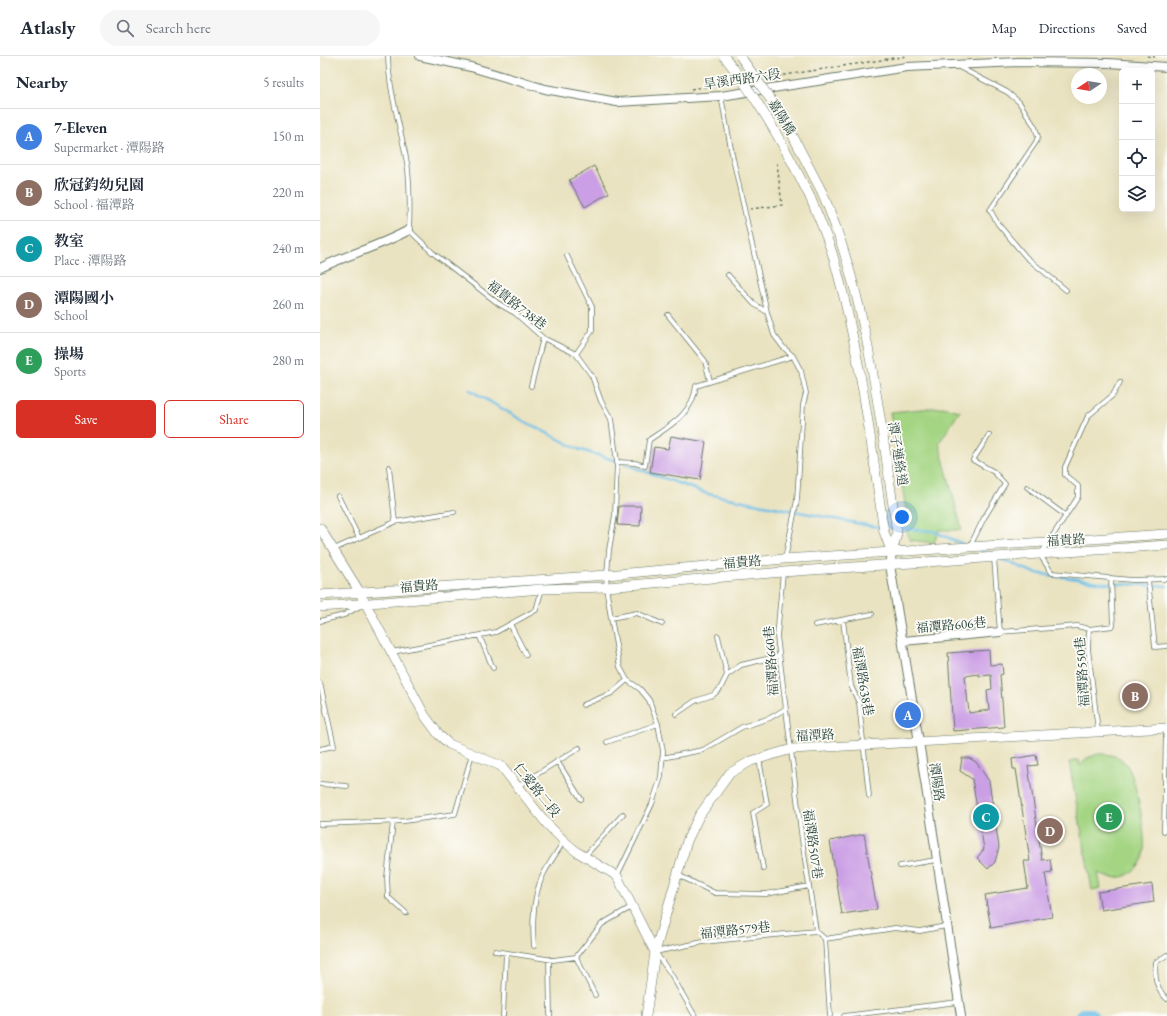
<!DOCTYPE html>
<meta charset="utf-8">
<style>
:root{--surface:#fff;--page:#f6f6f7;--text:#1f2937;--muted:#747a83;--line:#e0e1e3;--accent:#d93025}
body{margin:0;font-family:"EB Garamond","Noto Serif TC",serif;background:var(--page);color:var(--text)}
.controls{position:absolute;right:12px;top:12px;display:grid;overflow:hidden;border-radius:6px;box-shadow:0 4px 16px #0002}
.controls button{width:36px;height:36px;display:grid;place-items:center;padding:0;border:0;border-bottom:1px solid var(--line);background:var(--surface);color:var(--text);font:20px sans-serif}
.compass{position:absolute;left:751px;top:12px;width:36px;height:36px;border-radius:50%;background:var(--surface);box-shadow:0 4px 16px #0002;rotate:258deg}
.you{position:absolute;left:582px;top:461px;width:14px;height:14px;margin:-10px;border:3px solid #fff;border-radius:50%;background:#1a73e8;box-shadow:0 0 0 6px #1a73e833}
.badge{display:grid;place-items:center;width:26px;height:26px;border-radius:50%;background:var(--accent);color:#fff;font-size:13px;font-weight:700}
.pin{position:absolute;translate:-50% -50%;border:2px solid #fff;box-shadow:0 1px 4px #0006}
.list{margin:0;padding:0;list-style:none}
h2{display:flex;justify-content:space-between;align-items:center;height:52px;margin:0;padding:0 16px;font-size:17px}
h2 small{font-size:13px;font-weight:400;color:var(--muted)}
.list li{display:grid;grid-template-columns:26px 1fr auto;gap:12px;align-items:center;box-sizing:border-box;height:56px;padding:0 16px;border-top:1px solid var(--line)}
.list b{display:block;font-size:15px;white-space:nowrap}
.list p{margin:0;font-size:13px;white-space:nowrap;color:var(--muted)}
.list em{font-size:13px;font-style:normal;color:var(--muted)}
.actions{display:flex;gap:8px;padding:12px 16px}
.actions a{flex:1;padding:9px 0;border:1px solid var(--accent);border-radius:6px;text-align:center;font-size:14px;color:var(--accent)}
.actions .main{background:var(--accent);color:#fff}
.icon{flex:none;width:22px;height:22px;fill:none;stroke:currentColor;stroke-width:2;stroke-linecap:round;stroke-linejoin:round}
.map{position:relative;flex:none;width:847px;height:960px;overflow:hidden}
header{display:flex;align-items:center;gap:24px;box-sizing:border-box;height:56px;padding:0 20px;background:var(--surface);border-bottom:1px solid var(--line)}
header strong{font-size:19px}
nav{display:flex;gap:22px;margin-inline-start:auto;font-size:14px}
.search{width:280px;height:36px;background:var(--page);display:flex;align-items:center;gap:10px;box-sizing:border-box;padding:0 14px;border-radius:22px;color:var(--muted);font-size:15px}
main{display:flex}
aside{flex:1;background:var(--surface)}
.map>svg:first-child{display:block}
.green{fill:#a4d583;stroke:#62895c}
.lines{fill:none;stroke-linecap:round;stroke-linejoin:round}
.stream{stroke:#6bbde7;stroke-width:2.5}
.river{stroke:#6bbde7;stroke-width:16}
.building{fill:#cb9fe5;fill-rule:evenodd}
.service-casing{stroke:#667765;stroke-width:5.5}
.minor-casing{stroke:#667765;stroke-width:10}
.tertiary-casing{stroke:#667765;stroke-width:10}
.path{stroke:#667765;stroke-width:1.5;stroke-dasharray:3 3;stroke-linecap:butt}
.service{stroke:#fff;stroke-width:4}
.minor{stroke:#fff;stroke-width:8}
.tertiary{stroke:#fff;stroke-width:9}
.tertiary-bridge-casing{stroke:#667765;stroke-width:10;stroke-linecap:butt}
.tertiary-bridge{stroke:#fff;stroke-width:9}
.labels{text-anchor:middle;dominant-baseline:central;stroke-width:3.5;stroke-linejoin:round;paint-order:stroke}
.street-label{font-size:13px;fill:#1f3d34;stroke:#fdfcf7}
</style>
<header>
<strong>Atlasly</strong>
<div class="search"><svg class="icon" aria-label="search" viewBox="0 0 24 24"><circle cx="10" cy="10" r="6"/><path d="M15 15l6 6"/></svg>Search here</div>
<nav><a>Map</a><a>Directions</a><a>Saved</a></nav>
</header>
<main>
<aside>
<h2>Nearby<small>5 results</small></h2>
<ul class="list">
<li><span class="badge" style="background:#3f7fe0">A</span><div><b>7-Eleven</b><p>Supermarket · 潭陽路</p></div><em>150 m</em></li>
<li><span class="badge" style="background:#8d6e63">B</span><div><b>欣冠鈞幼兒園</b><p>School · 福潭路</p></div><em>220 m</em></li>
<li><span class="badge" style="background:#0f9aa8">C</span><div><b>教室</b><p>Place · 潭陽路</p></div><em>240 m</em></li>
<li><span class="badge" style="background:#8d6e63">D</span><div><b>潭陽國小</b><p>School</p></div><em>260 m</em></li>
<li><span class="badge" style="background:#2e9e5b">E</span><div><b>操場</b><p>Sports</p></div><em>280 m</em></li>
</ul>
<div class="actions"><a class="main">Save</a><a>Share</a></div>
</aside>
<div class="map">
<svg width="847" height="960" viewBox="0 0 847 960">
<rect width="100%" height="100%" fill="#fdfcf7"/>
<filter id="ink" filterUnits="userSpaceOnUse"><feTurbulence type="fractalNoise" baseFrequency=".025" numOctaves="2"/><feDisplacementMap in="SourceGraphic" scale="8" xChannelSelector="R" yChannelSelector="G"/><feConvolveMatrix kernelMatrix="1 2 1 2 8 2 1 2 1" color-interpolation-filters="sRGB"/></filter>
<filter id="wash" filterUnits="userSpaceOnUse"><feTurbulence type="fractalNoise" baseFrequency=".012" numOctaves="4" result="noise"/><feDisplacementMap in="SourceGraphic" scale="16" xChannelSelector="R" yChannelSelector="G"/><feGaussianBlur stdDeviation="0.9" result="paint"/><feColorMatrix in="noise" values="0 0 0 0 0 0 0 0 0 0 0 0 0 0 0 0 0 1.4 0 .05"/><feComposite in="paint" operator="in"/></filter>
<g filter="url(#wash)">
<rect width="100%" height="100%" fill="#eae3c1"/>
<path class="green" d="M623,351l17,4 -21,32 23,87h-23l-5,13 -24,-3 -5,-15 1,-15 -16,-98z
M778,698c10,0 21,1 28,10 10,12 21,74 18,89 -2,11 -10,19 -19,23 -10,3 -18,2 -27,-3l3,15 -9,2 -23,-128 10,-2 1,6 7,-8z"/>
<g class="lines">
<path class="stream" d="M150,334l48,28 60,31 39,12
M305,408l83,30 163,32 23,2
M579,472l34,3 30,13
M659,494l10,4
M683,504l32,13 70,10 62,3"/>
<path class="river" d="M763,960h7"/>
</g>
<g id="blocks">
<path class="building" d="M274,110l15,27 -24,14 -16,-27z
M351,380l35,6 -6,38 -50,-8 4,-25 14,2z
M299,450h22l-1,20 -23,-1z
M669,594l1,15 12,-1 1,10 -3,1 4,52 -51,4 -5,-78zM659,618v2l12,-1 1,14 -5,1 2,20 -20,3 -4,-37z
M716,699l2,10 -10,1 14,94 8,-1 2,13 -7,1 7,44 -61,11 -6,-33 43,-7 -4,-27h6l-14,-92h-3l-1,-10z
M642,702h7l7,4 13,19 10,66 -4,15 -7,7 -11,-11 7,-9 -12,-70 -12,-8z
M544,778l13,75 -35,5 -12,-73z
M832,828l2,18 -53,8 -3,-18z"/>
</g>
</g>
<g filter="url(#ink)">
<use href="#blocks" fill-opacity="0" stroke="#667765" stroke-width="1"/>
<g class="lines">
<defs>
<path id="service" d="M68,0c1,38 14,75 20,113 2,20 2,41 1,61l24,23 66,51 16,9 28,25 33,16 16,22 9,25 10,18 6,43 -2,53 -6,35 -3,37 5,31 9,49 7,13 13,9 9,11 9,24 5,27 -2,26 -9,27 -35,72
M637,10l50,26 12,10 16,25 3,10 -2,5 -46,68 8,14 28,33 40,33
M401,40l11,58 35,158 7,23 9,12 10,9 8,15 5,22 -3,12 -6,95 -12,59
M247,200l25,51v24l-16,23
M408,219l26,29 13,8
M348,259l37,46 5,20
M800,326l-7,13 -25,21 -23,51v8l13,11v11l-38,58 12,18 80,7 35,-1
M211,330l12,-48
M297,406l18,1 10,3 4,-26c20,-14 44,-26 47,-54l97,-30
M69,411l6,55
M707,431l39,29
M18,440l21,42
M650,490l14,-28 21,-34 -11,-12 -21,-12 16,-25
M14,493l61,-27 59,-10
M674,502l6,74 77,-6 12,3 24,-3 -2,-48
M463,516l-6,64 25,204 14,91 9,8
M828,524l7,67 12,-1
M291,562l26,-5 25,11
M523,564l8,66 8,17 10,93
M0,565l24,-6 16,-9
M190,568l16,31
M495,569l57,-11
M769,573l-1,20 10,82
M159,579l14,33
M398,580l9,39
M72,596l104,-20 40,-22 6,-21
M0,627l14,63 -14,3
M263,649l29,-12 15,-13
M356,658l19,-13 18,-6 7,-6 7,-14 14,-10 38,-9
M287,686l51,-18
M342,702l41,-8 39,-23 28,-9 15,-9
M439,703l8,45 -14,9 10,55
M237,705l24,38
M0,728l27,2
M198,730l61,-38
M73,766l-6,55 1,20 18,16
M0,768l84,-3 51,-7 17,-60
M844,775l2,-103
M264,801l39,-43
M580,810l36,-6
M358,819l37,18 51,1 43,-8
M505,883l70,-11 25,3 26,-5
M505,883l5,77
M214,890c-2,-24 -1,-51 10,-73 6,-11 13,-21 20,-32
M175,895l58,9 23,-3 26,-33 31,-18
M847,899l-11,7c-2,13 0,27 11,37
M256,901l19,38
M229,903l1,57
M183,960l3,-63
M375,960l-24,-42 -16,-22 48,-10 113,-11
M524,960l114,-14"/>
<path id="minor" d="M100,0l51,11 74,22 72,13 104,-6 186,-29 112,-5 89,1 59,4
M0,212c29,-14 60,-22 89,-38
M572,497l-2,12 29,177 42,274
M583,585l97,-9"/>
<path id="tertiary" d="M502,136c46,107 58,226 75,341l-5,20
M490,141c8,19 17,39 23,59 26,90 38,184 51,276l8,21
M0,472l39,63 66,125 14,19 10,9 52,22 46,58 17,17 13,11 40,24 38,76
M0,539l287,-20 177,-16 383,-25
M0,551l222,-18 64,-2 177,-15 384,-27
M326,960l9,-64 32,-111 12,-25 31,-43 21,-12 41,-12 375,-21"/>
</defs>
<use href="#service" class="service-casing"/>
<use href="#minor" class="minor-casing"/>
<use href="#tertiary" class="tertiary-casing"/>
<path class="path" d="M827,0l8,1
M446,22l141,-22
M371,33l42,-6
M430,153l32,-4 -5,-42"/>
<use href="#service" class="service"/>
<use href="#minor" class="minor"/>
<use href="#tertiary" class="tertiary"/>
<defs>
<path id="tertiary-bridge" d="M404,0c35,44 61,91 86,141
M420,0l43,61 39,75"/>
</defs>
<use href="#tertiary-bridge" class="tertiary-bridge-casing"/>
<use href="#tertiary-bridge" class="tertiary-bridge"/>
</g>
</g>
<g class="labels">
<g class="street-label">
<text transform="translate(422 23) rotate(-8)">旱溪西路六段</text>
<text transform="translate(462 61) rotate(59)">嘉陽橋</text>
<text transform="translate(197 249) rotate(38)">福貴路738巷</text>
<text transform="translate(578 398) rotate(81)">潭子連絡道</text>
<text transform="translate(746 484) rotate(-4)">福貴路</text>
<text transform="translate(422 506) rotate(-5)">福貴路</text>
<text transform="translate(99 530) rotate(-5)">福貴路</text>
<text transform="translate(631 569) rotate(-5)">福潭路606巷</text>
<text transform="translate(451 605) rotate(-94)">福潭路660巷</text>
<text transform="translate(762 616) rotate(-94)">福潭路550巷</text>
<text transform="translate(543 625) rotate(80)">福潭路638巷</text>
<text transform="translate(495 679) rotate(-3)">福潭路</text>
<text transform="translate(617 726) rotate(82)">潭陽路</text>
<text transform="translate(217 734) rotate(51)">仁愛路二段</text>
<text transform="translate(493 788) rotate(82)">福潭路507巷</text>
<text transform="translate(415 874) rotate(-6)">福潭路579巷</text>
</g>
</g>
</svg>
<div class="controls">
<button>+</button>
<button>−</button>
<button><svg class="icon" aria-label="locate" viewBox="0 0 24 24"><circle cx="12" cy="12" r="6"/><path d="M12 2v4M12 18v4M2 12h4M18 12h4"/></svg></button>
<button><svg class="icon" aria-label="layers" viewBox="0 0 24 24"><path d="M12 4l9 5-9 5-9-5zM3 14l9 5 9-5"/></svg></button>
</div>
<svg class="compass" viewBox="-18 -18 36 36"><path d="M0-13l5 13h-10z" fill="#e53935"/><path d="M0 13l5-13h-10z" fill="#747a83"/></svg>
<div class="you"></div>
<div class="pin badge" style="left:588px;top:659px;background:#3f7fe0">A</div>
<div class="pin badge" style="left:815px;top:640px;background:#8d6e63">B</div>
<div class="pin badge" style="left:666px;top:761px;background:#0f9aa8">C</div>
<div class="pin badge" style="left:730px;top:775px;background:#8d6e63">D</div>
<div class="pin badge" style="left:789px;top:761px;background:#2e9e5b">E</div>
</div>
</main>
